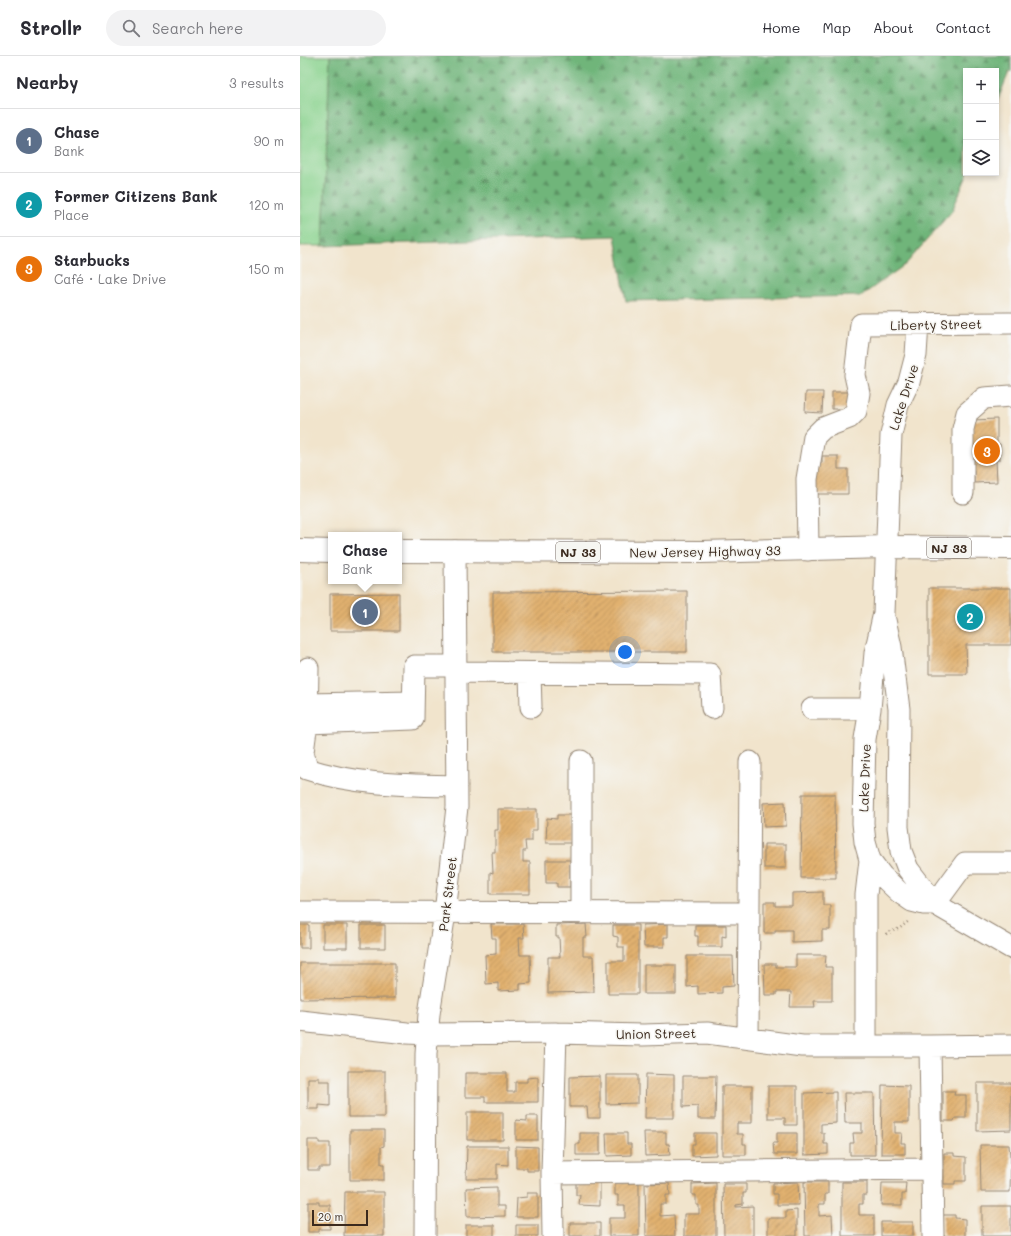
<!DOCTYPE html>
<meta charset="utf-8">
<style>
:root{--surface:#fff;--page:#f2f2f3;--text:#2b2b33;--muted:#7c7c81;--line:#e1e1e2;--accent:#2563eb}
body{margin:0;font-family:Mali,sans-serif;background:var(--page);color:var(--text)}
.controls{position:absolute;right:12px;top:12px;display:grid;overflow:hidden;border-radius:0px;box-shadow:0 2px 6px #0003}
.controls button{width:36px;height:36px;display:grid;place-items:center;padding:0;border:0;border-bottom:1px solid var(--line);background:var(--surface);color:var(--text);font:20px sans-serif}
.scale{position:absolute;left:12px;bottom:10px;width:56px;box-sizing:border-box;padding-left:4px;border:2px solid #3b2a1e;border-top:0;font-size:11px;line-height:14px;white-space:nowrap;color:#3b2a1e;-webkit-text-stroke:3px #f6f6f2;paint-order:stroke}
.you{position:absolute;left:325px;top:596px;width:14px;height:14px;margin:-10px;border:3px solid #fff;border-radius:50%;background:#1a73e8;box-shadow:0 0 0 6px #1a73e833}
.badge{display:grid;place-items:center;width:26px;height:26px;border-radius:50%;background:var(--accent);color:#fff;font-size:13px;font-weight:700}
.pin{position:absolute;translate:-50% -50%;border:2px solid #fff;box-shadow:0 1px 4px #0006}
.popup{position:absolute;left:28px;top:476px;width:74px;height:52px;box-sizing:border-box;display:grid;place-content:center;border-radius:0px;background:var(--surface);filter:drop-shadow(0 1px 3px #0005);font-size:13px;white-space:nowrap;color:var(--muted)}
.popup b{font-size:15px;color:var(--text)}
.popup::after{content:'';position:absolute;left:50%;top:100%;margin-left:-8px;border:8px solid transparent;border-top-color:var(--surface)}
.list{margin:0;padding:0;list-style:none}
h2{display:flex;justify-content:space-between;align-items:center;height:52px;margin:0;padding:0 16px;font-size:17px}
h2 small{font-size:13px;font-weight:400;color:var(--muted)}
.list li{display:grid;grid-template-columns:26px 1fr auto;gap:12px;align-items:center;box-sizing:border-box;height:64px;padding:0 16px;border-top:1px solid var(--line)}
.list b{display:block;font-size:15px;white-space:nowrap}
.list p{margin:0;font-size:13px;white-space:nowrap;color:var(--muted)}
.list em{font-size:13px;font-style:normal;color:var(--muted)}
.icon{flex:none;width:22px;height:22px;fill:none;stroke:currentColor;stroke-width:2;stroke-linecap:round;stroke-linejoin:round}
.map{position:relative;flex:none;width:711px;height:1180px;overflow:hidden}
header{display:flex;align-items:center;gap:24px;box-sizing:border-box;height:56px;padding:0 20px;background:var(--surface);border-bottom:1px solid var(--line)}
header strong{font-size:19px}
nav{display:flex;gap:22px;margin-inline-start:auto;font-size:14px}
.search{width:280px;height:36px;background:var(--page);display:flex;align-items:center;gap:10px;box-sizing:border-box;padding:0 14px;border-radius:22px;color:var(--muted);font-size:15px}
main{display:flex}
aside{flex:1;background:var(--surface)}
.map>svg:first-child{display:block}
.grass{fill:#8ad38f;stroke:#627e56}
.forest{fill:url(#forest-firs);stroke:#55704c}
.building{fill:url(#building-hatch)}
.lines{fill:none;stroke-linecap:round;stroke-linejoin:round}
.minor-casing{stroke:#968775;stroke-width:23}
.major-casing{stroke:#968775;stroke-width:24}
.path{stroke:#968775;stroke-width:2.5;stroke-dasharray:1 3;stroke-linecap:butt}
.minor{stroke:#fff;stroke-width:21}
.major{stroke:#fff;stroke-width:22}
.labels{text-anchor:middle;dominant-baseline:central;stroke-width:3;stroke-linejoin:round;paint-order:stroke}
.shield{fill:#f6f6f2;stroke:#73675e;stroke-width:1}
.shield-label{font-size:12px;font-weight:bold;fill:#3b2a1e}
.street-label{font-size:13px;fill:#3b2a1e;stroke:#f6f6f2}
</style>
<header>
<strong>Strollr</strong>
<div class="search"><svg class="icon" aria-label="search" viewBox="0 0 24 24"><circle cx="10" cy="10" r="6"/><path d="M15 15l6 6"/></svg>Search here</div>
<nav><a>Home</a><a>Map</a><a>About</a><a>Contact</a></nav>
</header>
<main>
<aside>
<h2>Nearby<small>3 results</small></h2>
<ul class="list">
<li><span class="badge" style="background:#5c6f8a">1</span><div><b>Chase</b><p>Bank</p></div><em>90 m</em></li>
<li><span class="badge" style="background:#0f9aa8">2</span><div><b>Former Citizens Bank</b><p>Place</p></div><em>120 m</em></li>
<li><span class="badge" style="background:#e8710a">3</span><div><b>Starbucks</b><p>Café · Lake Drive</p></div><em>150 m</em></li>
</ul>
</aside>
<div class="map">
<svg width="711" height="1180" viewBox="0 0 711 1180">
<defs>
<pattern id="forest-firs" width="22" height="20" patternUnits="userSpaceOnUse"><rect width="22" height="20" fill="#6fb57a"/><path d="M5 1l3.5 6h-7zM16 11l3.5 6h-7z" fill="#5c9363"/></pattern>
<pattern id="building-hatch" width="6" height="6" patternUnits="userSpaceOnUse"><rect width="6" height="6" fill="#e1b170"/><path d="M-1 1l2-2M0 6l6-6M5 7l2-2" fill="none" stroke="#b8905b"/></pattern>
</defs>
<rect width="100%" height="100%" fill="#f6f6f2"/>
<filter id="ink" filterUnits="userSpaceOnUse"><feTurbulence type="fractalNoise" baseFrequency=".025" numOctaves="2"/><feDisplacementMap in="SourceGraphic" scale="8" xChannelSelector="R" yChannelSelector="G"/><feConvolveMatrix kernelMatrix="1 2 1 2 8 2 1 2 1" color-interpolation-filters="sRGB"/></filter>
<filter id="wash" filterUnits="userSpaceOnUse"><feTurbulence type="fractalNoise" baseFrequency=".012" numOctaves="4" result="noise"/><feDisplacementMap in="SourceGraphic" scale="16" xChannelSelector="R" yChannelSelector="G"/><feGaussianBlur stdDeviation="0.9" result="paint"/><feColorMatrix in="noise" values="0 0 0 0 0 0 0 0 0 0 0 0 0 0 0 0 0 1.4 0 .05"/><feComposite in="paint" operator="in"/></filter>
<g filter="url(#wash)">
<rect width="100%" height="100%" fill="#f1e4cc"/>
<path class="grass" d="M0,0h30l-7,190h-23z"/>
<path class="forest" d="M30,0h681v16h-2l-13,32v-33h-30v102h2l-16,38 -46,53 -45,32 -235,5 -11,-65 -292,10z"/>
<g id="blocks">
<path class="building" d="M506,336h17l-1,21 -17,-1z
M532,336h18v17h-18z
M697,363v25h3v16h-4l1,22 -23,1v-13h-5l4,-50z
M522,400h16v13h10v25h-36v-31h10z
M629,532h82v57h-45l1,29h-38z
M387,535v61h-194v-60z
M99,537v38h-69v-37z
M502,738h33l1,84h-35z
M485,746l1,24 -22,1 -1,-24z
M198,753h39v21h-5v11h-7l1,10h-3v11h7v32h-40v-22l3,1 -1,-21h3v-22h3z
M257,759h14v28h-25l1,-25 10,1z
M464,788h22v24h-22z
M246,804h24v27h-13v-4h-11z
M523,836v13h7v25h-8v11l-30,1v-12h-17v3h-11v-31h11v4h17v-13z
M191,868h32l1,14h-5l1,17h10l1,28 -11,1v6l-22,1v-8l-12,1 -1,-29 11,-1v-16h-4z
M286,868l1,13h-4v19h10l1,36 -46,1v-36h12l-1,-20h-3v-12z
M368,868v13h-4v10h-20l-1,-22z
M0,869h9v23h-9z
M23,869h24v23h-24z
M61,869h24v23h-24z
M313,869h25v69h-30v-33h16v-14h-6v-10l-5,-1z
M395,869h31v12l-4,-1v11h-24v-11h-3z
M496,899h30l-1,12h7v34h-18l1,6h-25l1,-15h-15v3h-11l-1,-31h12v3h20z
M387,900h46l1,30 -12,1v6l-24,1v-8l-11,1z
M0,907h95v35l-95,1z
M344,909h32v29h-32z
M48,1015h37v46h-37z
M165,1017h42v19h8v-10h12v-4l11,-1v25h-53v-5h-20z
M346,1018l28,1v43h-29z
M306,1019h32v28l-32,1z
M300,1020v42h-12l-1,-11h-17v-30z
M383,1020h33l-1,43h-17v-13l-15,1z
M8,1022h11v3h11v25l-11,-1v4h-11z
M677,1027h34v47l-34,1z
M582,1029l27,1v36h-14v11h7l-1,10h4v11h-24z
M422,1030h30v37h-15v11h6v10h3v11h-24z
M468,1030h29v39h-12v-7h-17z
M643,1035h12l-1,4h12v23h-11l-1,3h-11z
M536,1036v31l-15,1v9h3v11h4v10l-24,1v-62z
M544,1037h30l1,62h-25v-12h4l-1,-10h9v-10h-17z
M167,1056h36v28h-36z
M227,1060h11v24h-22v-20l11,1z
M50,1074h34v16l-3,1v17h3v16h-34z
M344,1076h22v12h3l1,11 -25,1z
M280,1077h20v22h-24v-11h4z
M306,1077h21v11h4v11l-24,1z
M395,1077h21v22l-24,1v-12h3z
M477,1077h20v21h-23l-1,-11h4z
M8,1084h11v3h11v24h-11v3h-11z
M680,1089h29l1,12h1l-1,35h-29z
M167,1090h41v19l-11,-1v15h-31z
M216,1090l22,1v24h-11v-3h-11z
M644,1097h10v3l12,1v24h-11v3h-11z
M498,1126l1,23h-22v-11h-4v-11z
M504,1126h24v12h-3v10h-6v12l13,-1 1,21h-28z
M542,1126h25v13h-4v9h-4v11h15v21h-32z
M276,1127h24v23l-21,-1 1,-10h-4z
M315,1127h24v53h-30v-18h16v-13h-7v-10h-3z
M369,1127l1,12h-4v9h-6v12l14,-1 1,21h-29l-1,-52z
M416,1127v53h-32v-22h15v-9h-3v-10h-4v-11z
M582,1127h24l-1,11h-3v11h-21z
M423,1128h23v9h-3v11l-7,1v2l17,-1v30h-29z
M197,1131v19h8v10l-38,1 -1,-29z
M45,1136h39v44h-40z
M227,1137h11v24h-22l1,-19 10,-1z
M8,1146h11v3h11v24h-11v3h-11z
M682,1150h29v30h-29z
M497,1154v26h-29v-18h18v-7z
M643,1159h12v3l10,1v17h-22z
M581,1166h32v14h-32z
M270,1167h30v13h-30z
M166,1169h28v11h-28z
M216,1169h22v11h-22z"/>
</g>
</g>
<g filter="url(#ink)">
<use href="#blocks" fill-opacity="0" stroke="#968775" stroke-width="1"/>
<g class="lines">
<defs>
<path id="minor" d="M618,268l-2,31 -7,27 -11,23 -7,30 -7,178 -9,40 -5,56 -5,30 -2,84 2,19 5,18 12,16 17,16 13,9 12,3h11
M663,437v-64l4,-16 17,-15 27,-2
M508,494l-1,-71 7,-42 9,-9 26,-10 7,-7 3,-18 -4,-18 6,-51 150,-1
M585,564l6,27 8,62 -1,118 3,24 7,18 27,35 76,44
M8,612l-1,55 -4,29 4,17c47,16 101,16 150,17
M156,616l254,2 2,34
M230,617l1,34
M7,648l106,-2
M512,653h58
M7,667l106,-4 1,-53h42
M281,705v152
M635,848l30,-41h46
M0,856l449,1
M0,965l107,12 21,1 128,-1 87,2 64,-2 95,13h128l81,-1
M448,982l2,-276
M566,990v-151l4,-35
M630,990l3,190
M252,1117l380,-4
M125,1180l1,-182 3,-40 16,-101 12,-106 -2,-256
M253,1180l-1,-63 4,-140"/>
<path id="major" d="M0,494l31,1
M99,495l303,1 184,-5 125,1"/>
</defs>
<use href="#minor" class="minor-casing"/>
<use href="#major" class="major-casing"/>
<path class="path" d="M586,878l14,-6 9,-7"/>
<use href="#minor" class="minor"/>
<use href="#major" class="major"/>
</g>
</g>
<g class="labels">
<g class="shield">
<rect x="627" y="482" width="44" height="20" rx="3"/>
<rect x="256" y="486" width="44" height="20" rx="3"/>
</g>
<g class="shield-label">
<text x="649" y="492">NJ 33</text>
<text x="278" y="496">NJ 33</text>
</g>
<g class="street-label">
<text transform="translate(636 268) rotate(-1)">Liberty Street</text>
<text transform="translate(603 341) rotate(-72)">Lake Drive</text>
<text transform="translate(405 495) rotate(-1)">New Jersey Highway 33</text>
<text transform="translate(564 722) rotate(-88)">Lake Drive</text>
<text transform="translate(147 838) rotate(-83)">Park Street</text>
<text transform="translate(356 977) rotate(-1)">Union Street</text>
</g>
</g>
</svg>
<div class="controls">
<button>+</button>
<button>−</button>
<button><svg class="icon" aria-label="layers" viewBox="0 0 24 24"><path d="M12 4l9 5-9 5-9-5zM3 14l9 5 9-5"/></svg></button>
</div>
<div class="scale">20 m</div>
<div class="you"></div>
<div class="pin badge" style="left:65px;top:556px;background:#5c6f8a">1</div>
<div class="popup"><b>Chase</b>Bank</div>
<div class="pin badge" style="left:670px;top:561px;background:#0f9aa8">2</div>
<div class="pin badge" style="left:687px;top:395px;background:#e8710a">3</div>
</div>
</main>
